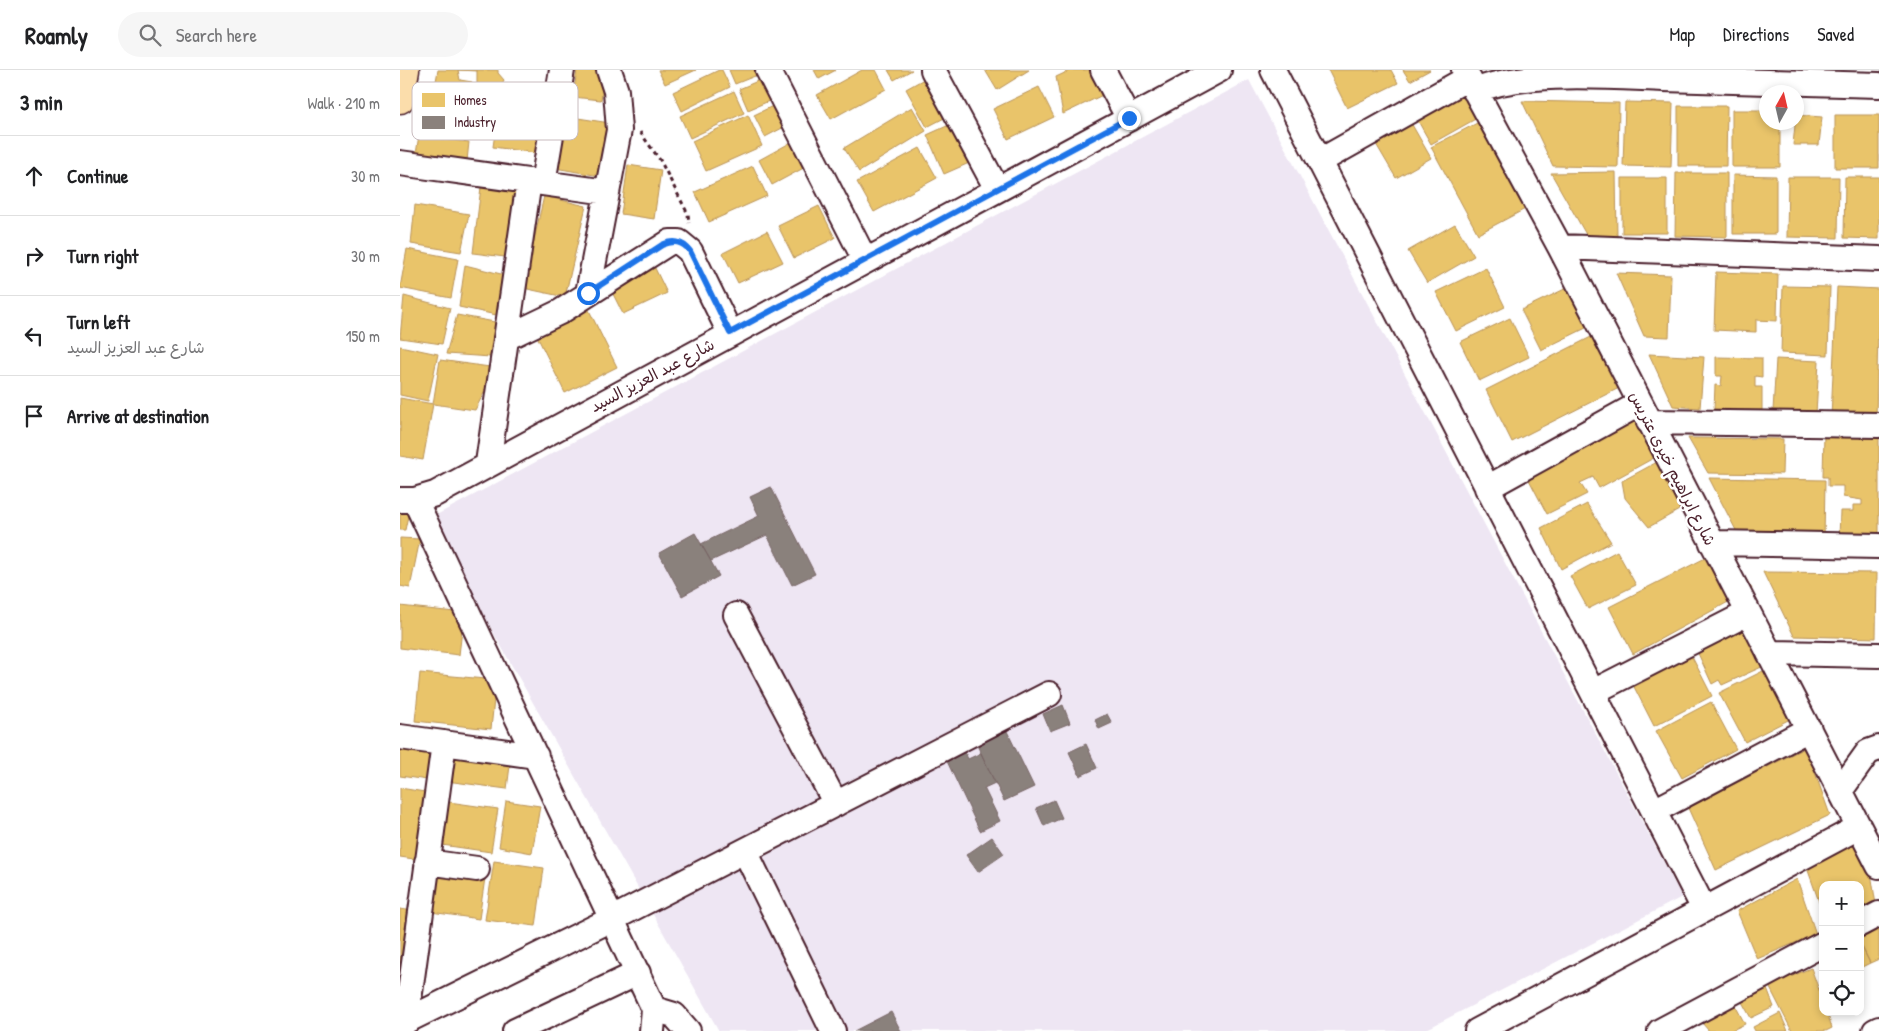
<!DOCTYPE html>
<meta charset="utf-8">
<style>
:root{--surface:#fff;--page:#f6f6f6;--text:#202124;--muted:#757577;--line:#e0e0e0}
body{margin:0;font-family:"Patrick Hand","Playpen Sans Arabic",sans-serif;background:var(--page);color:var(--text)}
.controls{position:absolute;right:15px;bottom:15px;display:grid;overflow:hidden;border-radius:10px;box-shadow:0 2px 8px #0003}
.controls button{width:45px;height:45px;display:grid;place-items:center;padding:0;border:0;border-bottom:1px solid var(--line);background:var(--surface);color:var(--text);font:25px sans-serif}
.compass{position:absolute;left:1359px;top:15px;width:45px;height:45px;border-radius:50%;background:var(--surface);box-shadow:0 2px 8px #0003;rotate:8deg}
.stop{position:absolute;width:15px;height:15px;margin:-11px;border:4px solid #1a73e8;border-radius:50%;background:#fff}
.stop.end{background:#1a73e8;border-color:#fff;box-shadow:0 1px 5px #0008}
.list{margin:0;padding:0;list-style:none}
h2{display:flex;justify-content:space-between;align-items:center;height:65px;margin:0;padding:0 20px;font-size:21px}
h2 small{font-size:16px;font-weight:400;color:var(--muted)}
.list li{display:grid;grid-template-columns:32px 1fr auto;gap:15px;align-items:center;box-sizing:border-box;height:80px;padding:0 20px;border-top:1px solid var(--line)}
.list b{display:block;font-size:19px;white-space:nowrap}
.list p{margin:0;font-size:16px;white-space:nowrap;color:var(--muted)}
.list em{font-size:16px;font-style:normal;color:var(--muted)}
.icon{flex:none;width:28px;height:28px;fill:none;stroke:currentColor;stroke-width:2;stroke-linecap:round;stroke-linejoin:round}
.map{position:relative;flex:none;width:1479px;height:961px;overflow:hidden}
header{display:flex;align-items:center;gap:30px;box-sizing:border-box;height:70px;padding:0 25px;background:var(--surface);border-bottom:1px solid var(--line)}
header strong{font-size:24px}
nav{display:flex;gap:28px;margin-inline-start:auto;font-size:18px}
.search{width:350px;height:45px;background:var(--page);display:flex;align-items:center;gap:12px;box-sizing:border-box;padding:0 18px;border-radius:28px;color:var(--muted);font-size:19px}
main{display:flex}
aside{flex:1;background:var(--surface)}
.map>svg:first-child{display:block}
.built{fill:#eee6f3}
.homes{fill:#e9c46a;stroke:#b99257}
.industry{fill:#8a817c;stroke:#776464}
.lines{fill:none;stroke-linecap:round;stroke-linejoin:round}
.minor-casing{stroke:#4a1f2b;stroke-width:28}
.major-casing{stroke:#4a1f2b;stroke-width:31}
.path{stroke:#4a1f2b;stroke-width:3;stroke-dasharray:4 4;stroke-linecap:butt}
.minor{stroke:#fff;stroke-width:24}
.major{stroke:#fbddab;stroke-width:28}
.route{stroke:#1a73e8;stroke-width:6}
.labels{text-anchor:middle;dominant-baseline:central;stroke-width:5;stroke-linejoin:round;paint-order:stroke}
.street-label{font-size:16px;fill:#4a1f2b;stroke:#fff}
.key{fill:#fff;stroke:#c9bcbf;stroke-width:1}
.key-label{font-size:14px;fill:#4a1f2b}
</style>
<header>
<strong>Roamly</strong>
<div class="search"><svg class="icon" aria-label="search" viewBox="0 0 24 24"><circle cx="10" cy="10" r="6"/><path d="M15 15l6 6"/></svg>Search here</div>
<nav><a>Map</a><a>Directions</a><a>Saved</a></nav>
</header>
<main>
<aside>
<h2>3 min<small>Walk · 210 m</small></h2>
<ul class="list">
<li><svg class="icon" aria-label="ahead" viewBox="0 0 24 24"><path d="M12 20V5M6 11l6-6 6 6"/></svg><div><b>Continue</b></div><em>30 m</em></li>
<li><svg class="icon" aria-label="right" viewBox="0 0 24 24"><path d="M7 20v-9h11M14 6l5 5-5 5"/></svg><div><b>Turn right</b></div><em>30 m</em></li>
<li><svg class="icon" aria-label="left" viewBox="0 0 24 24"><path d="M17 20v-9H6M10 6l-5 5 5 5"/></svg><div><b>Turn left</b><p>شارع عبد العزيز السيد</p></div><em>150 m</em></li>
<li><svg class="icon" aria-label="arrive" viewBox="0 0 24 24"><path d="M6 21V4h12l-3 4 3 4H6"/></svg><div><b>Arrive at destination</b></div></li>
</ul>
</aside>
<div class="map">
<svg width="1479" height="961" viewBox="0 0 1479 961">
<rect width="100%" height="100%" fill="#fff"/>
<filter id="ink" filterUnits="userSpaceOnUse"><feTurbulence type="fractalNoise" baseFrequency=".02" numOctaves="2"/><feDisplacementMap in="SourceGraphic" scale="10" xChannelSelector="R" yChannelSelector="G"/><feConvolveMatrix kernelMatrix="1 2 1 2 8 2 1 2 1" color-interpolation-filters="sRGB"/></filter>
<g filter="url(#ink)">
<path class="built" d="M849,10l433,817 -259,134h-704l-290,-512z"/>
<path class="homes" d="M38,0h60v3l6,7 -5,11 -22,-1v-19l-19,-1 2,10 12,2 -2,7 7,1 -3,15 -41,-7z
M177,0h28l-4,30 -28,-3z
M258,0h38l-31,14z
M319,0h3l8,17 -48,24 -9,-19z
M329,0h35l1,2 -30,12z
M414,0h22l-17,9z
M462,0h14l10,19 -55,30 -14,-24z
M488,0h24l-18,10z
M585,0h44l-32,20z
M671,0h28l10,22 -46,22 -7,-37z
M928,0h63l7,13 -51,25z
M1003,0h27l-20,11z
M533,4l21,39 -27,14 -21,-38z
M367,7l9,21 -28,12 -9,-21z
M639,17l15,30 -46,22 -15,-30z
M1063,17l16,30 -48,27 -17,-30z
M334,21l10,22 -54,25 -10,-22z
M100,26l50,6 -7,52 -50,-7z
M1122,31l97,2 -1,64 -65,-1z
M1225,32l48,1 -2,64 -48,-1z
M24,33l54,8 -2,19 -32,-4 -2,13 27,3 -2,19 -51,-7z
M379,33l11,21 -25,13 -11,-22z
M1278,36h49l-1,60h-48z
M512,37l14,24 -67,41 -15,-24z
M1332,40h34v12h14v45h-48z
M348,45l14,31 -56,25 -14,-30z
M1396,45l26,2 -3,28h-26z
M1435,45h44v53h-44z
M165,46l45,7 -10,53 -45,-8z
M558,51l18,39 -32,14 -17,-39z
M1081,51l46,87 -49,26 -47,-87z
M1011,53l20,35 -35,20 -20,-34z
M399,68l14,25 -41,22 -13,-25z
M520,78l17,30 -63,34 -17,-30z
M228,95l33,5 -7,49 -33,-5z
M353,96l14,30 -58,26 -14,-30z
M1216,102l1,66h-29l-37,-65z
M1276,103h51v64l-52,-1z
M1333,105l43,1v58h-43z
M1388,107h51l-1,61 -51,-1z
M1445,107h34v62l-35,-1z
M1222,108h45v55h-45z
M81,117l44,5 -12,66 -40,-5z
M144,126l42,10 -21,91 -42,-9z
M15,135l54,9 -8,38 -50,-8z
M419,136l16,32 -41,20 -16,-32z
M1055,154l19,32 -47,27 -19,-32z
M367,161l16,31 -45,21 -15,-30z
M7,179l51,10 -7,39 -51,-10z
M252,192l15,31 -44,21 -15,-30z
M65,195l44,11 -8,40 -42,-9z
M1086,198l19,39 -49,24 -20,-39z
M1316,202l62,2 -1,47 -21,-1v12l-42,-2z
M1216,203l55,2 -2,62 -25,-1z
M1171,216l19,40 -49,24 -20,-40z
M1383,216l47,1 -2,68 -47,-2z
M1437,217l42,2 -3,130 -45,-2z
M4,226l46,12 -8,36 -42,-6z
M186,234l31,63 -52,26 -31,-63z
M57,245l43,8 -9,34 -45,-3z
M1110,248l19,39 -50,24 -19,-39z
M1195,265l26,52 -109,55 -26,-52z
M0,276l38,8 -10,47 -28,-6z
M1249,284l55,3 -4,51 -27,-2z
M1316,287l46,1v19l-7,-1v11h7v23l-48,-1 1,-24 6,1 1,-10h-6z
M1376,289l43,2 -3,53 -43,-3z
M40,290l57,8 -22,42 -42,-6z
M0,328l33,6 -10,56 -23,-4z
M1238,341l23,43 -62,34 -6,-11 -13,6 7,11 -40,20 -22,-42z
M1424,363l55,1v106h-14v-7h-6v5h-20l1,-27h13v-6h9v-5l-19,-3v-11h-15v-9h-5z
M1288,368l95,1 -1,35 -74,-1z
M1272,384l23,47 -46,26 -24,-29 -3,-17z
M1309,408l116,2 -1,60 -84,-2z
M1187,434l24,38 -50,27 -20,-41z
M0,440l9,1 -4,19h-5z
M0,468l20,1 -10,49 -10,-2z
M1327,477l25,42 -119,65 -24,-47z
M1217,481l19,34 -48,24 -18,-33z
M1363,502l114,1 -1,65 -82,-2z
M0,536l64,7 -5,42 -59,-7z
M1345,551l21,44 -44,20 -3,-5 -7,4 -15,-33z
M1288,579l24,47 -58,30 -24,-47z
M1371,597l25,49 -51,26 -26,-49z
M20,603l76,7 -5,49 -76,-8z
M1311,632l25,47 -54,29 -26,-47z
M0,672l39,6 -5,33 -34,-5z
M1406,677l24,68 -114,55 -28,-62z
M50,680l61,8 -4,31 -61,-8z
M0,718l31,5 -10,67 -21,-3z
M42,731l56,8 -7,43 -56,-8z
M106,731l34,5 -8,47 -33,-6z
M1452,766l19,37 5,32 -16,7v-27h-37v28l-18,-51z
M94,791l50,7 -8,58 -51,-6z
M37,802l48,6 -6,41 -48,-7z
M1397,809l19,55 -59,25 -20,-48z
M0,839l13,2 -8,59 -5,-1z
M1479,856v33l-9,4 -10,-20v-8z
M1460,873l10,20 -10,5z
M1411,898l12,33v11h4l5,16 -6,3h-34l-23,-45z
M1367,919l7,18 -23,11 -9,-16z
M1335,935l10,19 -15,7h-21l-7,-8z
M1380,943l8,18h-33l-2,-4z"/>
<path class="industry" d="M371,417l44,87 -23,11 -25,-50 -56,26 -10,-17 58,-28 -9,-19z
M295,463l24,43 -37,20 -23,-43z
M663,635l7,18 -20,8 -7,-17z
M707,644l5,9 -13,6 -4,-9z
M605,657l29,60 -30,14 -29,-60z
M686,674l11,24 -17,8 -11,-24z
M563,678l5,11 13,-6 14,30 -11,5 16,33 -20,10 -35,-74z
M654,730l8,18 -18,8 -8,-18z
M592,767l12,17 -26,18 -12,-17z
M491,942l10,19h-47z"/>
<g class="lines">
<defs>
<path id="minor" d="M368,0l97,190
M533,0l64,119
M703,0l26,49
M873,0l431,839
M1064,0l96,177 319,619
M1075,21c50,-21 134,-14 188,-12 72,2 144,4 216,6
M920,91l148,-83
M0,93l207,29
M143,113l19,-113
M1160,177l319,12
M188,223l31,-163 -3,-39 -7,-21
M106,268l54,-26 110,-70h9l11,9 40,82
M1249,352l230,3
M88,393l41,-282
M1087,418l152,-84
M0,430h15l20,-6 784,-424
M15,430l239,509 -2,22
M1312,473l167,3
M336,545l100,189
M1369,583l110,2
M1193,622l155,-79
M0,667l136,19
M1440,721l28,-39 11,-4
M1254,741l155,-82
M345,781l88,180
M27,792l50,7
M1460,854l19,-10
M254,939l20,6 14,16
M6,952l38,-279
M0,954l212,-105 437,-225
M115,961l123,-58
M1077,961l382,-204
M1260,961l163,-87
M1475,961l4,-2"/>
<path id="major" d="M0,29l5,-29"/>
</defs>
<use href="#minor" class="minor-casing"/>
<use href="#major" class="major-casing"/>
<path class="path" d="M240,62l20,28 28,54 1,9"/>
<use href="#minor" class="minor"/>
<use href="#major" class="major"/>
</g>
</g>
<g class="lines" filter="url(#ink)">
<path class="route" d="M188,223l74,-48c12,-5 20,-4 28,6l40,82 399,-215"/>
</g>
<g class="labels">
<g class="street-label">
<text transform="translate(252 305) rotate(-28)">شارع عبد العزيز السيد</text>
<text transform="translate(1273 398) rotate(63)">شارع ابراهيم خيرى عتريس</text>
</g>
</g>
<rect x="12" y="12" width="166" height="58" rx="8" class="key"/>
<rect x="22" y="23" width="23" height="14" fill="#e9c46a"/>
<rect x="22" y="46" width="23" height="13" fill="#8a817c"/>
<g class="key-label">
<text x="54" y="35">Homes</text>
<text x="54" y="57">Industry</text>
</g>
</svg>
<div class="controls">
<button>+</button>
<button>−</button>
<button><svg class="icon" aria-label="locate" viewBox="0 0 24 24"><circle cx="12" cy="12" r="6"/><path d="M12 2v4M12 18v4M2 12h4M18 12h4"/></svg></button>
</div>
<svg class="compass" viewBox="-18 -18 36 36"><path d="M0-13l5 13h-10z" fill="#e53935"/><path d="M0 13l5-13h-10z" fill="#757577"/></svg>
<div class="stop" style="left:188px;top:223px"></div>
<div class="stop end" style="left:729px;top:48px"></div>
</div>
</main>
